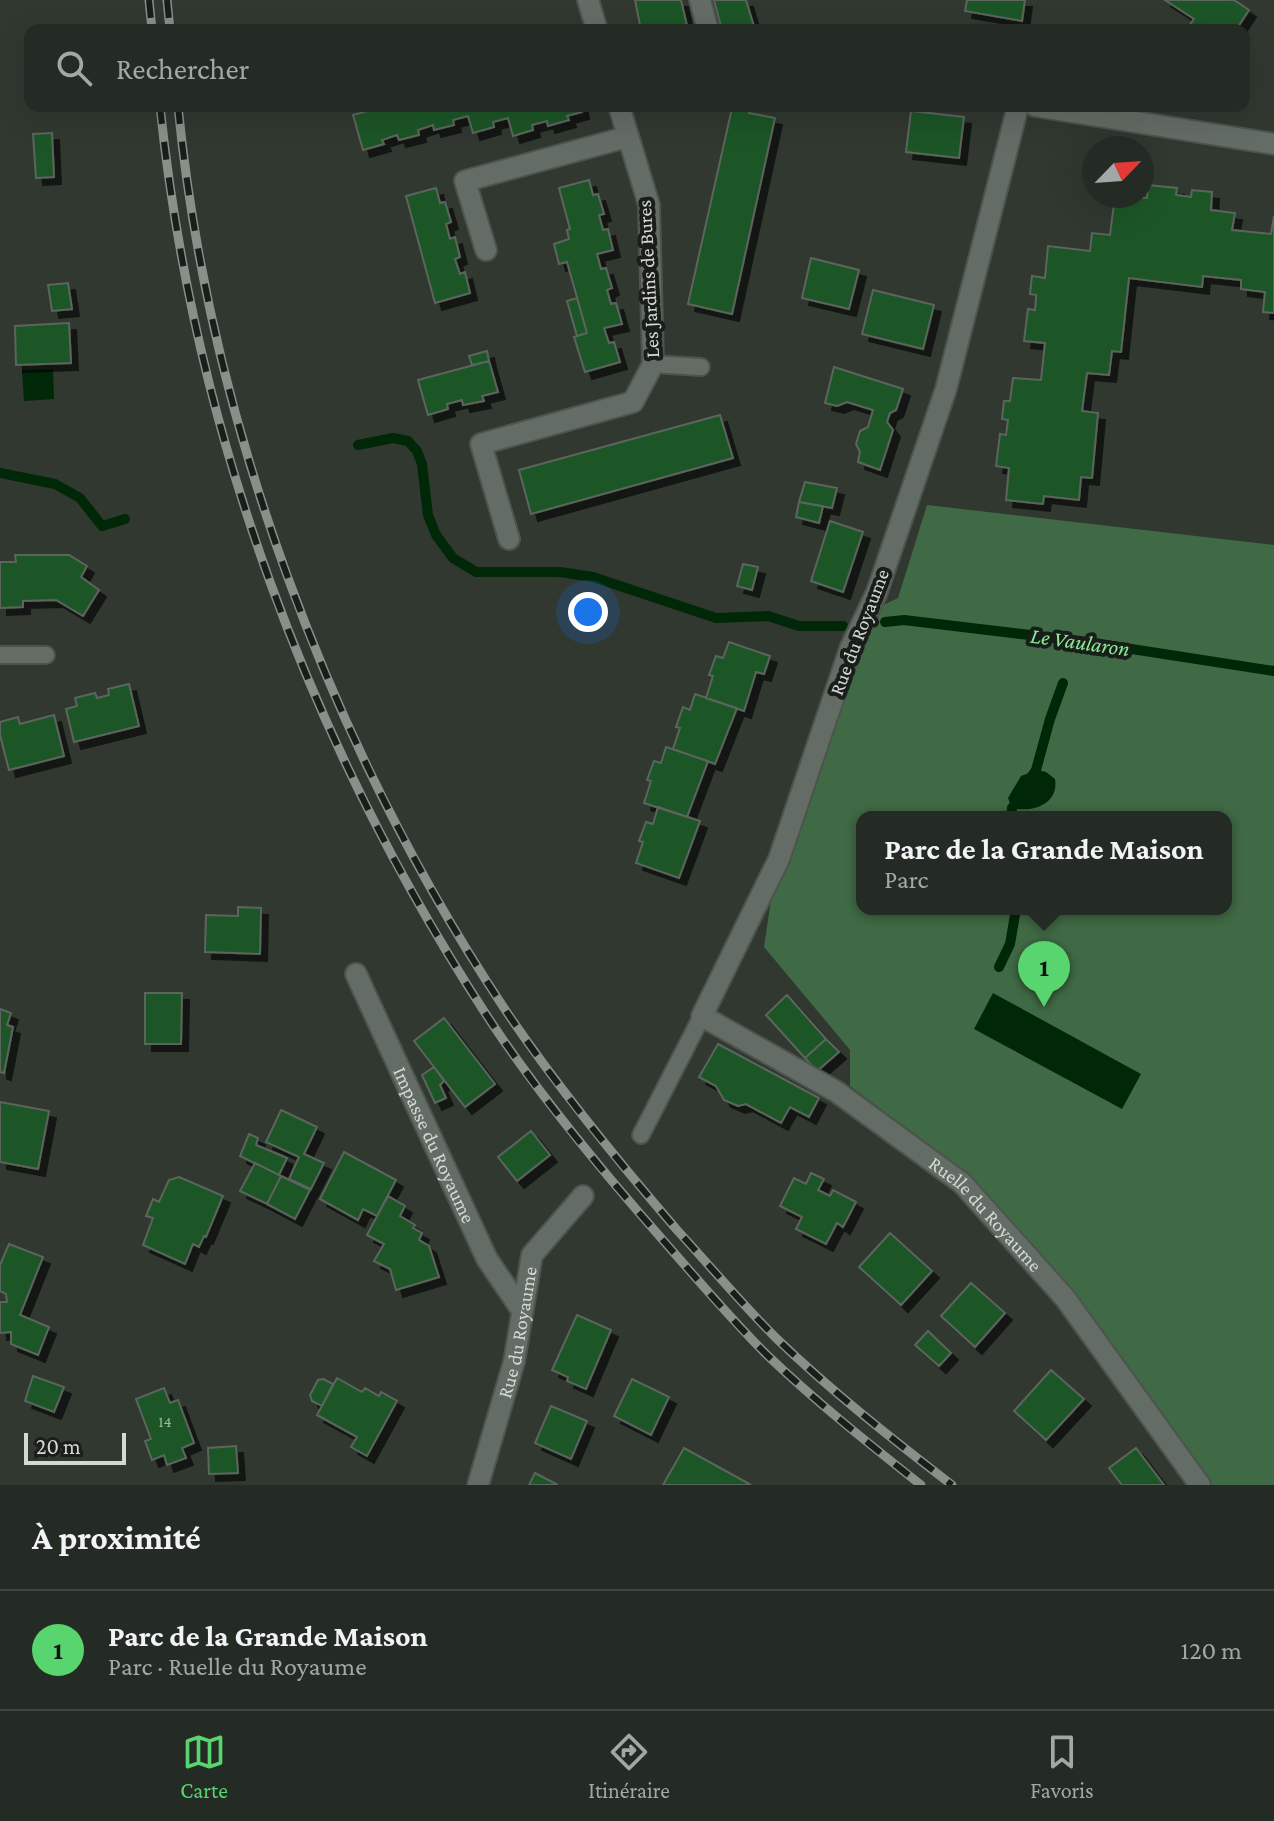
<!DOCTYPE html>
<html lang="fr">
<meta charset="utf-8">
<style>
:root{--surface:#242a24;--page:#2c322c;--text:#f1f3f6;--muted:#a3a7a6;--line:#414641;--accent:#59d56f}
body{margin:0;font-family:"Crimson Pro",serif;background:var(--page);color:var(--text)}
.compass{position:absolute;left:1082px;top:136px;width:72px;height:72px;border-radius:50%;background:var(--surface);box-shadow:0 8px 32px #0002;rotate:65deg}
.scale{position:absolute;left:24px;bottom:20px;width:102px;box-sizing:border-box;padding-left:8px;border:4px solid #d4d9d4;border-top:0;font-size:22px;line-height:28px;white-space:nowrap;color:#d4d9d4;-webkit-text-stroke:6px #1a1e1a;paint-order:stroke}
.you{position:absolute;left:588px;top:612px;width:28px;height:28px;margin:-20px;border:6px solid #fff;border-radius:50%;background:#1a73e8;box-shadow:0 0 0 12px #1a73e833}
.badge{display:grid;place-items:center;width:52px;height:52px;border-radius:50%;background:var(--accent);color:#111;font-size:26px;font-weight:700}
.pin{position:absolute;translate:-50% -66px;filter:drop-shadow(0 2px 4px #0008)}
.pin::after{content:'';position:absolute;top:42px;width:28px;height:24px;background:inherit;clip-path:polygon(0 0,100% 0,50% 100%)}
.popup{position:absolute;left:856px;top:811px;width:376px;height:104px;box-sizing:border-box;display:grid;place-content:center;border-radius:16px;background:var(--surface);filter:drop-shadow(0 2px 6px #0005);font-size:26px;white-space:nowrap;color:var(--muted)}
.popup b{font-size:30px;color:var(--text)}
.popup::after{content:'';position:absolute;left:50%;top:100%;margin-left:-16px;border:16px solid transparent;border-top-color:var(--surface)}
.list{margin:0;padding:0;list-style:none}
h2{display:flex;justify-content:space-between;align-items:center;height:104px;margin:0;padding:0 32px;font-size:34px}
h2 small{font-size:26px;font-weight:400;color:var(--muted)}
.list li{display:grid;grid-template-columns:52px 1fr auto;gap:24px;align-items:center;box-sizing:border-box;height:120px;padding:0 32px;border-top:2px solid var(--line)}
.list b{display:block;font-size:30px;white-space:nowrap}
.list p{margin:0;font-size:26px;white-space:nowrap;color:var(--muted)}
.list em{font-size:26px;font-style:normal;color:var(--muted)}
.icon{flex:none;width:44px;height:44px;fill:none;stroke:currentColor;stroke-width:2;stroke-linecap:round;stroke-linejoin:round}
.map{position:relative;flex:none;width:1274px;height:1485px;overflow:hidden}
.search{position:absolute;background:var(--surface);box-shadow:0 8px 32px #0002;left:24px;right:24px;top:24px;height:88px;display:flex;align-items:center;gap:20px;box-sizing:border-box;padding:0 28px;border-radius:16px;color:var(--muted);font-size:30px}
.sheet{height:224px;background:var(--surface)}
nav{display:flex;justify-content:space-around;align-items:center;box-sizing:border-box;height:112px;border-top:2px solid var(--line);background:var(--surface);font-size:22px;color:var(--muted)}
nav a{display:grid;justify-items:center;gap:4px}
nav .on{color:var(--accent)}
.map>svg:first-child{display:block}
.green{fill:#406a45;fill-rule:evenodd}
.water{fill:#002808}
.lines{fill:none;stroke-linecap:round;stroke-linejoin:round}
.stream{stroke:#002808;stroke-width:10}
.building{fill:#1b5526;stroke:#5c655d;stroke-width:2;filter:url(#shadow)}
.service-casing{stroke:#4d534d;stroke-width:20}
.minor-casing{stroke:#4d534d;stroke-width:24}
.service{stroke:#646d65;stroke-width:16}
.minor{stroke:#646d65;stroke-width:20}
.rail-casing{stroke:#898f89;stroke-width:9}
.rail{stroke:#1a1e1a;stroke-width:6;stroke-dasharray:18;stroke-linecap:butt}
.labels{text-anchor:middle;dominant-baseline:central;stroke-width:8;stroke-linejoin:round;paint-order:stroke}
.number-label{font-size:16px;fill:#a6b8a8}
.street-label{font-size:20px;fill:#d4d9d4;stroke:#1a1e1a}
.water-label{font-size:22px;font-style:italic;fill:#89ec95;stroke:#1a1e1a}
</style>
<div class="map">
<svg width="1274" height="1485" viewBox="0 0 1274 1485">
<defs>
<filter id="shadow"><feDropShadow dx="7" dy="7" stdDeviation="0" flood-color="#0009"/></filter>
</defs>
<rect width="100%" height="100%" fill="#303830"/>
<path class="green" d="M927,505l347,40v940h-69l-169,-236 -63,-71 -123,-92v-36l-86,-103 7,-47 104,-291 23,-11zM862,817h364v92h-364z"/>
<path class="water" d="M53,369l1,30 -30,2 -2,-31z
M1037,770l9,2 9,7c4,25 -22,34 -43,29l-4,-10 13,-22z
M993,993l148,81 -19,35 -148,-80z"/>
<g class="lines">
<path class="stream" d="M358,445l35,-7 15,3 9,10 5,13 6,51 8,20 17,23 23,14h84l33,5 123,41 52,-2 31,10h44
M0,473l55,11 25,14 22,28 23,-7
M885,622l19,-2 176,21 194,30
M1030,779l6,-9 14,-51 13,-36
M1011,817l1,-9 8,-12
M999,967l11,-23 6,-35"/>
</g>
<path class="building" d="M635,0h46l7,30h-47z
M714,0h32l9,30h-33z
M967,0h58l-3,21 -57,-10z
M1165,0h69l15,10 -13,20h-50l8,-11z
M386,106h195l1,6 -15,4 2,4 -21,6 -1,-5 -15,4 1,5 -20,6 -5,-18 -15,4 1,5 -21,6 -5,-17 -15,4 1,5 -20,5 -1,-5 -15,5 1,5 -20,5 -2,-5 -15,5 2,4 -21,6 -10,-35z
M739,106l11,2 -1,5 26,5 -43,196 -44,-10 44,-196 6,2z
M911,111l53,6 -5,41 -53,-6z
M52,133l2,44 -18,1 -3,-44z
M589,180l4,15 5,-1 6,20 -5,1 4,15 5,-1 5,21 -16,4 4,15 5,-1 6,20 -5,2 4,14 5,-1 6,21 -18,4 5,15 5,-1 6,20 -35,10 -11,-35 13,-4 -20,-71 -8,2 -5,-20 15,-5 -2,-9 3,-1 -11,-41z
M1148,185l29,3 -1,7 15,2 1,-7 20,2 -1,18 24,3 -3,17 39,4 3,-18v97l-11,-1 2,-20 -24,-3v-9l-38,-4 -1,11 -73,-9 -8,74 -9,-1 -3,24 -22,-2 -5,38 16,2 -6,65 -11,-1 -2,23 -35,-4 -1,8 -37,-4 3,-32 -13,-2 4,-32 6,1 2,-15 -6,-1 2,-18h6l3,-23 28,2 4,-37 -21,-2 4,-32 7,1 1,-11v-4l-6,-1 2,-18 13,2 3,-32 42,5 2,-18 18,2 5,-39 32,2z
M436,188l4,15 5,-1 6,20 -5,2 4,15 5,-2 5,20 -5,2 5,15 5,-2 5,21 -35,10 -29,-107z
M811,258l48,12 -10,39 -47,-11z
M68,283l4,26 -20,2 -4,-26z
M873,290l61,15 -11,44 -61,-15z
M577,298l10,35 -10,3 -10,-35z
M69,323l2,40 -55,2 -1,-39z
M487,351l2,10 -17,4 -3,-9z
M489,361l9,31 -16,4 2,5 -21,4 -1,-5 -15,4 1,5 -20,6 -10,-35z
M834,367l69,22 -7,21 -6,3 -3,9 6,8 -13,40 -22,-8 2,-10 -4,-8 4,-13 8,-4 5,-17 -26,-8 -10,4 -12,-3z
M720,415l13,43 -202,56 -12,-44z
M805,482l32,6 -5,20 -33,-6z
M799,502l24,4 -4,17 -23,-6z
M830,521l33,11 -20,60 -32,-11z
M15,555h54l18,11 -6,11 18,13 -16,26 -27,-16 -33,1v6l-23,1v-46h16z
M743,564l15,3 -6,23 -15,-4z
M729,642l41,14 -6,18 -8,-2 -12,39 -38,-13 7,-22 -4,-1 7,-19 7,2z
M129,684l10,42 -65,16 -8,-33 11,-3 -2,-8 20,-5 2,5 12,-3 -1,-6z
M695,694l42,14 -22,56 -42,-15 7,-21 -4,-1 7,-20 7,3z
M54,715l10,41 -55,14 -9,-35v-13l18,-5 2,7z
M666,747l42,14 -21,56 -43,-14 7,-22 -4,-1 7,-19 7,2z
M658,807l42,14 -21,57 -43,-15 7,-21 -4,-1 7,-19 7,2z
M238,907l23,1 -1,46 -55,-2 1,-37 32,1z
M145,993h37l-1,51h-36z
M787,995l39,44 -21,19 -39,-43z
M0,1009l11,4 -4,12 6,2 -9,46 -4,-1z
M444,1018l51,66 -30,23 -51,-66z
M826,1039l13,13 -22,19 -12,-13z
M718,1044l101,54 -10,19 -19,-10 -9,16 -35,-19 -8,2 -14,-6 -8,-14 -17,-9z
M434,1067l10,14 -4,4 6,13 -11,5 -13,-28z
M0,1102l49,9 -11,58 -38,-7z
M281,1110l36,17 -13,27 20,9 -13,26 -22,-10 10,-22 -33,-15z
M531,1131l19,24 -33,26 -19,-24z
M249,1134l9,4 -2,7 31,13 -8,17 -39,-19z
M344,1152l52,28 -19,36 -14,-7 -5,11 -38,-21z
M255,1163l26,13 -14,28 -27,-13z
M811,1173l13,6 -6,11 12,6 3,-6 23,12 -13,25 -6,-4 -11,21 -30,-15 6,-12 -22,-11 14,-28 12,6z
M281,1176l29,14 -15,29 -28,-15z
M179,1177l44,19 -17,41 -2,-1 -5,11 -6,-3 -8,20 -42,-19 10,-27 -7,-2 7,-17 6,3 10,-22z
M388,1196l17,10 -5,10 15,9 -2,3 9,5 -3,7 10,6 10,31 -43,13 -6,-21 -16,-8 10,-17 -17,-9z
M890,1233l42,38 -31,34 -42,-38z
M9,1244l34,13 -23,58 29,12 -11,28 -27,-11v-12l-11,1v-31h7l-1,-8 -6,-3v-26z
M971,1283l34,30 -30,34 -34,-31z
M577,1315l34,15 -25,59 -19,-8 1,-4 -16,-7z
M928,1331l23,22 -12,13 -24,-21z
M1051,1370l33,29 -38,41 -32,-29z
M33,1376l31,11 -10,25 -29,-11z
M337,1378l25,14 3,-4 14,8 2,-4 16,9 -30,55 -16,-9 6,-10 -40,-22z
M323,1379l10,5 -11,22 -10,-5 -2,-6 8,-15z
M632,1379l37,18 -18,38 -37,-19z
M164,1388l6,15 8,-3 16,43 -12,5 4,10 -19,7 -3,-10 -12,5 -7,-19 6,-2 -15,-40z
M551,1406l36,15 -16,38 -36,-16z
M236,1446l2,27 -29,1 -1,-26z
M684,1448l67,37h-88z
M1136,1448l28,37h-42l-13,-17z
M535,1473l23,12h-29z"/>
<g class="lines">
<defs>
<path id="service" d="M653,364l48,3
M0,655h46
M641,1135l61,-119"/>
<g id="minor">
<path d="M588,0l9,30"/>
<path d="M700,0l8,30"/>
<path id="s1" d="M1018,106l-72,283 -69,203 -27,57 -71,210 -77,157 135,76 125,91 103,115 135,187"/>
<path d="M1035,106l239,38"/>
<path d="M486,250l-21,-69 162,-44"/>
<path d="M509,539l-28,-95 152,-42 20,-38 -4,-159 -30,-99"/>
<path id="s2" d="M356,974l131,285 34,50"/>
<path id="s3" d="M478,1485l36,-123 18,-107 51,-59"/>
</g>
</defs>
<use href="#service" class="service-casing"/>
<use href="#minor" class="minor-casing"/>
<use href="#service" class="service"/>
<use href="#minor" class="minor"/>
<defs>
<path id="rail" d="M149,0l3,30
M167,0l3,30
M160,106c34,327 151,642 331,916 51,77 111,149 171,217 34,39 68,79 104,115 49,47 102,89 155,131
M178,106c31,315 153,642 328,905 52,77 111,149 171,219 33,36 65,74 99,108 55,53 115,100 176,147"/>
</defs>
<use href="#rail" class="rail-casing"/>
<use href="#rail" class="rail"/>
</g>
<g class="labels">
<g class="number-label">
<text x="165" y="1421">14</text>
</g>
<g class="street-label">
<text transform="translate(648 279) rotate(-93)">Les Jardins de Bures</text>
<text transform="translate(859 632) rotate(-69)">Rue du Royaume</text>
<text stroke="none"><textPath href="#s2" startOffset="188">Impasse du Royaume</textPath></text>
<text stroke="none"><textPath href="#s1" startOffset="1314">Ruelle du Royaume</textPath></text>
<text stroke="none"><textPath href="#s3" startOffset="158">Rue du Royaume</textPath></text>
</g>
<g class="water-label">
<text transform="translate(1080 642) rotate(8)">Le Vaularon</text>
</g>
</g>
</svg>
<svg class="compass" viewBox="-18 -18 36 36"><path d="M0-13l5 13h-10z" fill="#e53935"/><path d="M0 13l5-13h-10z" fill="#a3a7a6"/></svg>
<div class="scale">20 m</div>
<div class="you"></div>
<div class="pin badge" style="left:1044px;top:1007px">1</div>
<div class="popup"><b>Parc de la Grande Maison</b>Parc</div>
<div class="search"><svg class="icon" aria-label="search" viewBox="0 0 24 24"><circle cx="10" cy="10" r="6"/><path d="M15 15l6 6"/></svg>Rechercher</div>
</div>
<section class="sheet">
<h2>À proximité<small></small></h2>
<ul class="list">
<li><span class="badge">1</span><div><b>Parc de la Grande Maison</b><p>Parc · Ruelle du Royaume</p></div><em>120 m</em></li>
</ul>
</section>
<nav>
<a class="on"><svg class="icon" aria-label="map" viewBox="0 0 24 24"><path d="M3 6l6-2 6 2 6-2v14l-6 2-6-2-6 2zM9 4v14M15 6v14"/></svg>Carte</a>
<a><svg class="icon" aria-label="directions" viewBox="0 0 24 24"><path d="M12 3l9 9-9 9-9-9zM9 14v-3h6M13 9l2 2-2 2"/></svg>Itinéraire</a>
<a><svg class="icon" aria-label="saved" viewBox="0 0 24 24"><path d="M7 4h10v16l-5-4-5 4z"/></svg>Favoris</a>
</nav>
